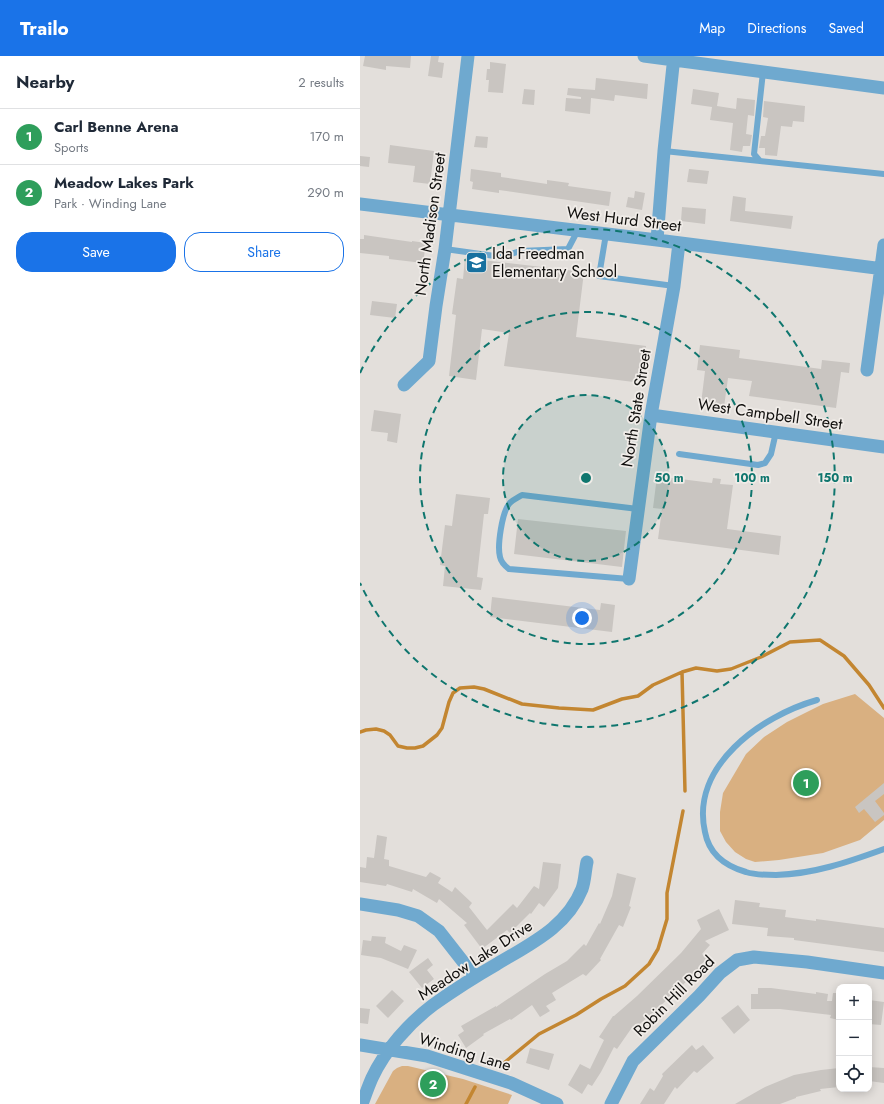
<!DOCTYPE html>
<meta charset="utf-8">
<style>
:root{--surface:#fff;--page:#f6f6f7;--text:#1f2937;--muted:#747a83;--line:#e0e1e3;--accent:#1a73e8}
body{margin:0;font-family:Jost,sans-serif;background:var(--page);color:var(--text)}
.controls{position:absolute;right:12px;bottom:12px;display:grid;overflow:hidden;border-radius:8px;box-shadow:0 2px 10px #0003}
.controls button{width:36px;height:36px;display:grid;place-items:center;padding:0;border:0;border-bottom:1px solid var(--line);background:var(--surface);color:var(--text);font:20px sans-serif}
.you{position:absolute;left:222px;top:562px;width:14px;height:14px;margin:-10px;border:3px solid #fff;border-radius:50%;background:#1a73e8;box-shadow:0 0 0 6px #1a73e833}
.badge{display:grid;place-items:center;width:26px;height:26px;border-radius:50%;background:var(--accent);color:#fff;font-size:13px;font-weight:700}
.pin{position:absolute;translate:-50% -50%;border:2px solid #fff;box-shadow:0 1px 4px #0006}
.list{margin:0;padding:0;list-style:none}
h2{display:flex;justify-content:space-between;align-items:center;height:52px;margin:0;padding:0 16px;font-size:17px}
h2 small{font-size:13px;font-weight:400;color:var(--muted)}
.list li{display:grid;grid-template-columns:26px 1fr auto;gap:12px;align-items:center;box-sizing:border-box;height:56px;padding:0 16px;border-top:1px solid var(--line)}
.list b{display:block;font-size:15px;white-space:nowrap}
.list p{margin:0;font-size:13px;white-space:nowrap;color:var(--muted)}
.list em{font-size:13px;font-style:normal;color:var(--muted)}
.actions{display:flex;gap:8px;padding:12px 16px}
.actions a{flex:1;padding:9px 0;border:1px solid var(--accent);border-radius:16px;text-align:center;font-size:14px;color:var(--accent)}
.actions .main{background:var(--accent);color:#fff}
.icon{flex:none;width:22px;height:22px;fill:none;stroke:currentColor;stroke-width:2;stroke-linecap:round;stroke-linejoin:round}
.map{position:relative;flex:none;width:524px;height:1048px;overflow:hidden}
header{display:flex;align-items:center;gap:24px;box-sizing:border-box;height:56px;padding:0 20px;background:var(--accent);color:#fff}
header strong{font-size:19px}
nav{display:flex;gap:22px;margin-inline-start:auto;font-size:14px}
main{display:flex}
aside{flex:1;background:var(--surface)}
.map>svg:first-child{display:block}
.green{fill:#d9b081}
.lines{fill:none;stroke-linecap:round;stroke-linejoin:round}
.stream{stroke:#c38631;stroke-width:3.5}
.building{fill:#c9c5c1}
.lane{stroke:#6fa9cf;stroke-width:6}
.street{stroke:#6fa9cf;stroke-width:13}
.ring{fill:none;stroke:#0f766e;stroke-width:2;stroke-dasharray:7 5}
.labels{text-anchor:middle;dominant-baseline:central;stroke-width:3.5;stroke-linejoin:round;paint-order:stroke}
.street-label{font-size:16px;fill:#0f0e0c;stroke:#f0ece8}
.poi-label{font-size:16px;fill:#0f0e0c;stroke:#f0ece8;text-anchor:start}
.centre{fill:#0f766e;stroke:#f0ece8;stroke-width:2}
.ring-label{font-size:12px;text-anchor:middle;font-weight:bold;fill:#0f766e;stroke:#f0ece8;stroke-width:3.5;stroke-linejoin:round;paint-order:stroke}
</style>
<header>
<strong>Trailo</strong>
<nav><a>Map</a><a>Directions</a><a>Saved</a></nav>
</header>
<main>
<aside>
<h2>Nearby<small>2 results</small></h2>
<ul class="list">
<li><span class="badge" style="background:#2e9e5b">1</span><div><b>Carl Benne Arena</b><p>Sports</p></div><em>170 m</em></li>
<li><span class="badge" style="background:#2e9e5b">2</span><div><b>Meadow Lakes Park</b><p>Park · Winding Lane</p></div><em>290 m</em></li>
</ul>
<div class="actions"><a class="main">Save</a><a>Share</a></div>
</aside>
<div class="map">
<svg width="524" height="1048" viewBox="0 0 524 1048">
<rect width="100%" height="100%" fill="#e3dfdb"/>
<path class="green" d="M495,638l29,24v102l-24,20 -37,13 -44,7 -24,2 -9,-3 -11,-7 -9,-10 -6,-11v-19l3,-19 23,-39 18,-17 23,-15 36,-18z
M42,1010h6l55,13 49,16 -4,9h-133l18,-33 4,-3z"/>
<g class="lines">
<path class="stream" d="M322,616l3,119
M0,676l6,-2 10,-1 8,2 6,4 8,11 9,2h8l8,-2 14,-11 5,-7 7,-26 4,-9 7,-5 14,-1 10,2 38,15 37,4 34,2 29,-11 16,-3 15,-11 29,-13 14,-4 21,3 14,-2 30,-12 29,-15 30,-2 24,16 25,29 15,23
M139,1011l40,-33 37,-19 25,-16 24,-13 24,-22 9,-15 9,-30v-26l16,-82
M106,1048l9,-17"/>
</g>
<path class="building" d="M5,0h46l-1,12 -24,-2v4l-23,-4z
M71,0h8l-1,6 6,1 -2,15 -14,-2z
M130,6l16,2 -3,29 -15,-1 1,-12h-3l1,-11h3z
M236,22l52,6 -1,15 -32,-4 -1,6 -23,-3 -1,16 -25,-3 1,-13 15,1v-2l-14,-2 1,-7 27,2z
M164,33l11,1 -1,15 -12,-1z
M333,33l26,4 -2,13 19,3 1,-11 18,2 -1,16 -6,-1 -2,19 6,1 -2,11h-7l-1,6 -12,-2 3,-27 -23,-3 2,-13 -21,-3z
M404,45l41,5 -1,16 -11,-1 -1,6 -11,-1 -4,30 -12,-1v-7h-6l2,-12h4l3,-18 -5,-1z
M116,80l12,1 -1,11 -13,-1z
M30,89l44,6 -4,33 -17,-2 2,-16 -27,-3z
M0,100l10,1 -1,10 -9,-1z
M111,113l30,4v4l46,7v-4l22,3 -1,3 43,6 -2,14 -110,-16v3l-27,-4 1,-7 -3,-1z
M329,113l20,2 -2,13 -20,-2z
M275,135l10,2 -3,17 -16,-3 2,-10 6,1z
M373,140l13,2 -1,13 48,5 -2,13 -61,-8z
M322,151l24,2 -1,15 -24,-3z
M4,179l48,7v-1l14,2 -3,20 -34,-4v-3l-29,-3v-14h4z
M105,202l119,14 -8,65 70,9 -4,37 -138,-17 5,-33 -27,-4 -6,51 -27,-4 7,-61 -4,-1 5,-36 6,1z
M12,245l25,3 -2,14 -25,-3z
M340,289l40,5 -1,8 82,11 1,-9 28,3 -1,10 -8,-1 -5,36 -87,-12 3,-15 -24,-3 -4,29 -23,-3 4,-33 -8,-1z
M14,354l27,4 -4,29 -10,-2 1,-8 -17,-2z
M297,420l55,7 1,-5 8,1 -1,5 13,1 -6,44 54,7 -2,19 -121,-16 4,-30 -9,-1z
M96,438l34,4 -2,16h-4l-7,63 6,1 -2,12 -38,-4 2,-20 -5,-1 5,-40 7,1z
M158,463l108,12 -4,36 -108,-13z
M132,541l108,13 1,-7 14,2 -3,27 -122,-15z
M524,727v11l-9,7 9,12v2l-9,7 -11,-13 -5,4 -4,-6z
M17,779l10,2 -3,22 5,1v6l37,11 4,-5 11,6 -3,5 14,9 3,-5 17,16 -3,4 18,23 26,-26 4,4 17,-22 5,3 4,-27 18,2 -3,24 -14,19 -5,-4 -8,11 -1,-1 -20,20 -3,-3 -25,19 -18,-24 3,-2 -28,-24 -2,4 -24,-14 -1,3 -25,-8 -1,2 -26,-4v-15l6,1 1,-11 7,1z
M257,817l19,5 -7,28 2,1 -8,20 -4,-2 -19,34 1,1 -15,16 -3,-2 -31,19 4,7 -10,6 4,5 -10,6 -8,-12 -21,15 -1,-1 -27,15 1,1 -18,13 -8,-13 6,-4 -3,-5 35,-20v1l49,-33 22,-13 17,-17 2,2 13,-23 1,1 12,-28z
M375,844l25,3 -1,4 27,3 -1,7 31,4v-2l68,9v24l-90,-12v-2l-27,-2 1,-8 -36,-4z
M359,853l10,21 -24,11 5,4 -8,9 5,4 -19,22 -32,30 -21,18 -2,-2 -16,23 -3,-2 -13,25 -9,14 -4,-2 -6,10 -14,-9 12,-21 10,5 14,-29 -5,-3 14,-21h1l23,-20 44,-43 20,-24 -4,-9z
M12,880l14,1 -1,6 16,8 3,-6 13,5 -9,19 -27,-11 -20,-3 2,-15 8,1z
M68,902l5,7 -6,5 7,9 -12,9 -13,-16z
M398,932h13l45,6v-2l12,2 -1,7h5l1,-8h6v27l-9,-2 1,-3 -51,-6h-29v-15h7z
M32,934l12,11 -16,17 -12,-12z
M509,944l15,2 -3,23 -12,-1z
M378,949l12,15 -16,14 -13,-16z
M0,952l10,1 -2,15 -8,-1z
M332,989l4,5 7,-5 11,13 -17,15 -3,-2 -17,18 -2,-2 -11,17h-24l10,-16 4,3 9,-15 -1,-2z
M170,992l24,6 -5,16 -23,-7z
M509,1011l15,1v15l-15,-2z
M479,1012v19l-19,2 1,2 -25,6v1l-16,6h-45l30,-17 29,-12 27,-5z"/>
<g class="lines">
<path class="lane" d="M403,16l-9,82 6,7 124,13
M304,95l96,10
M246,178l-7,42 75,10
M85,193l57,8 18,-6 48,-2 10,-19
M319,398l79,11 7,-2 6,-9 5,-22
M269,523l-120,-10c-4,-3 -8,-7 -9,-12 -3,-11 2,-44 9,-53 3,-4 8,-6 13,-9l116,14
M457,644c-56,16 -127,66 -112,132 4,22 20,34 41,40 9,3 19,3 30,3 38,-1 72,-13 108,-26"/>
<path class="street" d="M284,0l240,32
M0,148l297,36 227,29
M297,184l7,-89 10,-95
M507,314l17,-125
M44,329l25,-24 7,-55 9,-57 23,-193
M291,359l233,32
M269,523l22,-164 23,-129 5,-43
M0,848l38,6 20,6 21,15 36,46
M0,989l67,11 84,27 46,21
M2,1048c3,-8 6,-17 10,-26 13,-28 37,-55 61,-73 21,-15 43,-29 64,-41 33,-20 70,-37 85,-75 3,-8 3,-18 5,-27
M251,1048l22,-43 66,-65 21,-23 17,-13 17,-3 53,5 77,11"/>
</g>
<circle cx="226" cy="422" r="83" fill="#0f766e" fill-opacity=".12"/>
<g class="ring">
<circle cx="226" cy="422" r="83"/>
<circle cx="226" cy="422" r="166"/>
<path d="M0 317A249 249 0 1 1 0 527"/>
</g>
<defs>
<symbol id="school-square" viewBox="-11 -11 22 22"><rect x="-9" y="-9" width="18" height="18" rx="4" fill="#17709f" stroke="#f0ece8"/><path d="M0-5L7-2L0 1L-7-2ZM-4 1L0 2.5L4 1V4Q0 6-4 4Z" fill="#fff"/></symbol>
</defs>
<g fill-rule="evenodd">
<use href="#school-square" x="104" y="194" width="25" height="25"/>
</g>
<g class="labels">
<g class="street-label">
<text transform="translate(264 163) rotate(7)">West Hurd Street</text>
<text transform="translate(70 168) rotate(-82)">North Madison Street</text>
<text transform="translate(276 352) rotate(-81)">North State Street</text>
<text transform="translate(410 358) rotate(8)">West Campbell Street</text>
<text transform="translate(115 904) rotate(-33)">Meadow Lake Drive</text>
<text transform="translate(314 940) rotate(-45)">Robin Hill Road</text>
<text transform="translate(105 996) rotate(17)">Winding Lane</text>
</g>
<g class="poi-label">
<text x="132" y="197">Ida Freedman<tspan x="132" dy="18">Elementary School</tspan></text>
</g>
</g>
<circle cx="226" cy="422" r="6" class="centre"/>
<g class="ring-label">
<text x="309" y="426">50 m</text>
<text x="392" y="426">100 m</text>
<text x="475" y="426">150 m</text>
</g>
</svg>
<div class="controls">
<button>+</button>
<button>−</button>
<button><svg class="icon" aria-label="locate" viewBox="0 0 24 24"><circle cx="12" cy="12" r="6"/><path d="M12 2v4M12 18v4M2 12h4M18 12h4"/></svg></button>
</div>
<div class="you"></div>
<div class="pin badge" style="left:446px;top:727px;background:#2e9e5b">1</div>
<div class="pin badge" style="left:73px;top:1028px;background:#2e9e5b">2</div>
</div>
</main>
